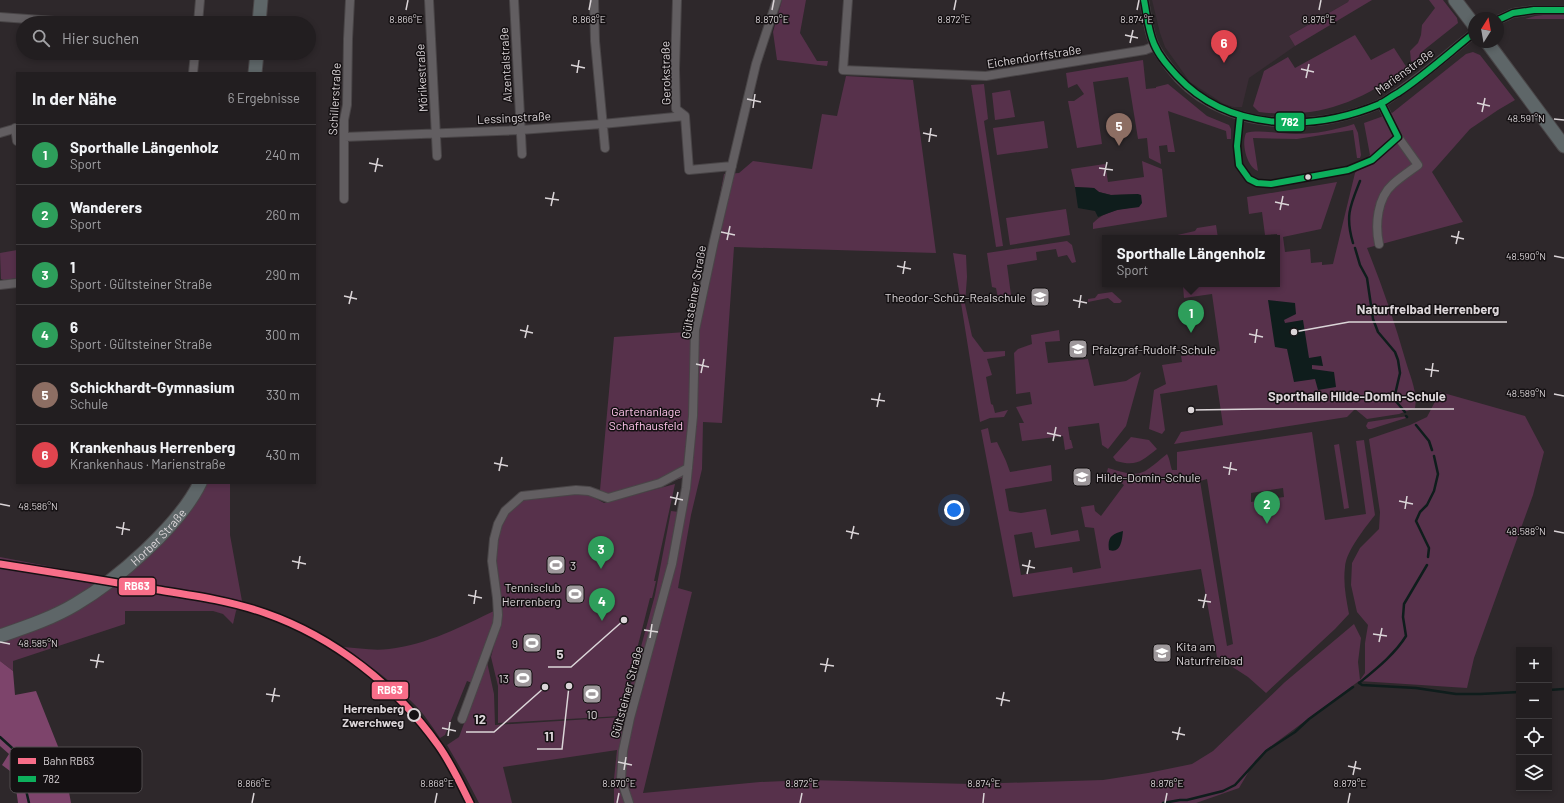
<!DOCTYPE html>
<html lang="de">
<meta charset="utf-8">
<style>
:root{--surface:#221e20;--page:#2a2729;--text:#f1f3f6;--muted:#a2a2a5;--line:#3f3c3e;--accent:#8c9099}
body{margin:0;font-family:Barlow,sans-serif;background:var(--page);color:var(--text)}
.controls{position:absolute;right:12px;bottom:12px;display:grid;overflow:hidden;border-radius:0px;box-shadow:0 2px 6px #0003}
.controls button{width:36px;height:36px;display:grid;place-items:center;padding:0;border:0;border-bottom:1px solid var(--line);background:var(--surface);color:var(--text);font:20px sans-serif}
.compass{position:absolute;left:1468px;top:12px;width:36px;height:36px;border-radius:50%;background:var(--surface);box-shadow:0 2px 6px #0003;rotate:11deg}
.you{position:absolute;left:954px;top:510px;width:14px;height:14px;margin:-10px;border:3px solid #fff;border-radius:50%;background:#1a73e8;box-shadow:0 0 0 6px #1a73e833}
.badge{display:grid;place-items:center;width:26px;height:26px;border-radius:50%;background:var(--accent);color:#fff;font-size:13px;font-weight:700}
.pin{position:absolute;translate:-50% -33px;filter:drop-shadow(0 1px 2px #0008)}
.pin::after{content:'';position:absolute;top:21px;width:14px;height:12px;background:inherit;clip-path:polygon(0 0,100% 0,50% 100%)}
.popup{position:absolute;left:1102px;top:235px;width:178px;height:52px;box-sizing:border-box;display:grid;place-content:center;border-radius:0px;background:var(--surface);filter:drop-shadow(0 1px 3px #0005);font-size:13px;white-space:nowrap;color:var(--muted)}
.popup b{font-size:15px;color:var(--text)}
.popup::after{content:'';position:absolute;left:50%;top:100%;margin-left:-8px;border:8px solid transparent;border-top-color:var(--surface)}
.list{margin:0;padding:0;list-style:none}
h2{display:flex;justify-content:space-between;align-items:center;height:52px;margin:0;padding:0 16px;font-size:17px}
h2 small{font-size:13px;font-weight:400;color:var(--muted)}
.list li{display:grid;grid-template-columns:26px 1fr auto;gap:12px;align-items:center;box-sizing:border-box;height:60px;padding:0 16px;border-top:1px solid var(--line)}
.list b{display:block;font-size:15px;white-space:nowrap}
.list p{margin:0;font-size:13px;white-space:nowrap;color:var(--muted)}
.list em{font-size:13px;font-style:normal;color:var(--muted)}
.icon{flex:none;width:22px;height:22px;fill:none;stroke:currentColor;stroke-width:2;stroke-linecap:round;stroke-linejoin:round}
.map{position:relative;flex:none;width:1564px;height:803px;overflow:hidden}
.search{position:absolute;background:var(--surface);box-shadow:0 2px 6px #0003;left:16px;top:16px;width:300px;height:44px;display:flex;align-items:center;gap:10px;box-sizing:border-box;padding:0 14px;border-radius:22px;color:var(--muted);font-size:15px}
.panel{position:absolute;background:var(--surface);box-shadow:0 2px 6px #0003;left:16px;top:72px;width:300px;height:412px;border-radius:0px}
.map>svg:first-child{display:block}
.built{fill:#3a2c35}
.green{fill:#57314b;fill-rule:evenodd}
.forest{fill:#7d446b}
.water{fill:#0f1d1c}
.lines{fill:none;stroke-linecap:round;stroke-linejoin:round}
.stream{stroke:#0f1d1c;stroke-width:2.5}
.minor-casing{stroke:#494547;stroke-width:10}
.primary-casing{stroke:#494547;stroke-width:15}
.minor{stroke:#625e61;stroke-width:8}
.primary{stroke:#5e6668;stroke-width:13}
.bus-1-casing{stroke:#151113;stroke-width:9}
.bus-1{stroke:#0daf5c;stroke-width:6}
.rail-1-casing{stroke:#151113;stroke-width:10}
.rail-1{stroke:#f86e89;stroke-width:7}
.ticks{fill:none;stroke:#dbd5d8;stroke-width:1.5}
.bus-dot{fill:#dbd5d8;stroke:#151113;stroke-width:1.5}
.stop-dot{fill:#151113;stroke:#dbd5d8;stroke-width:2}
.labels{text-anchor:middle;dominant-baseline:central;stroke-width:3;stroke-linejoin:round;paint-order:stroke}
.street-label{font-size:12px;fill:#dbd5d8;stroke:#151113}
.poi-label{font-size:12px;fill:#dbd5d8;stroke:#151113;text-anchor:end}
.park-label{font-size:12px;fill:#fec4ea;stroke:#151113}
.stop-label{font-size:12px;font-weight:bold;fill:#dbd5d8;stroke:#151113;text-anchor:end}
.key{fill:#151113;stroke:#504c4e;stroke-width:1}
.key-label{font-size:11px;fill:#dbd5d8}
.ticks-label{font-size:10px;text-anchor:middle;fill:#dbd5d8;stroke:#151113;stroke-width:3;stroke-linejoin:round;paint-order:stroke}
.leader{fill:none;stroke:#dbd5d8;stroke-width:1.5}
.callout-dot{fill:#dbd5d8;stroke:#151113;stroke-width:1.5}
.callout-label{font-size:13px;text-anchor:middle;font-weight:bold;fill:#dbd5d8;stroke:#151113;stroke-width:3;stroke-linejoin:round;paint-order:stroke}
.line-badge{stroke:#151113;stroke-width:1.5}
.badge-label{font-size:11px;text-anchor:middle;font-weight:bold;fill:#fff}
</style>
<div class="map">
<svg width="1564" height="803" viewBox="0 0 1564 803">
<rect width="100%" height="100%" fill="#2e282b"/>
<path class="built" d="M1152,0h197l-1,2 -59,34 6,10 -46,32 -7,29h-8l-10,-3 -34,-22 -25,-35 -5,-14z"/>
<path class="green" d="M782,0h24l-6,33 17,28h11l-1,5 -50,-6 -4,-28z
M1349,0h23l-77,46 -6,-10 59,-34z
M1429,0h14l14,18 1,5 -34,27 -10,13 -3,-2 -1,-10 8,-8 3,-8 1,-10 13,-17z
M1551,14h13v5h-39l10,-3z
M1355,35l16,25 23,-12 13,20c-49,35 -88,51 -148,44l-6,-6 11,-35 24,-14 7,11z
M1473,52l7,3 35,45 -17,10 -28,19 -38,43 31,50 -96,26c15,37 28,75 39,114 4,14 12,31 9,46l-16,6 -32,5 -12,-10 -8,8 -173,27 7,-12 42,-7 -6,-40 -57,9 5,36 -3,4 -13,-5 5,-39 12,-6 -4,-19 20,-3 -1,-6 39,-5 -8,-57 -28,4 -1,-12 12,-2h82v-28h3l-3,-22 -12,1 -3,-23 -13,2 -2,-17 90,-15 -16,47 -38,8 2,15 25,-3 1,14 11,-1v3l11,-1 22,-91 15,-18 -6,-32 28,-10 74,-59z
M1143,60l3,29 10,-1v-1l12,-3 39,32 22,9 2,4v10h-4l-1,-8 -58,-20 7,41h-7l-1,-7 -8,1 2,18 -12,-6 -2,-20 -9,1 -10,-62 -35,5 9,62 -25,4 -9,-47h6l10,-7 -7,-10 -9,4 -2,-15z
M846,76l67,4 23,173 -202,-6 -12,176 -19,-1 -1,47 -11,46 -13,73 14,4 -49,201 117,-11 48,-2 163,4 132,-4 45,-7 44,-9 21,-13 72,-69 69,-58 7,14 -3,24 2,18 5,-7v-30l3,-18 -11,-13 -6,-27 1,-22 8,-15 19,-19 1,-17 -11,-73 41,-14 17,-8 13,-25 85,24 19,36 -11,43 -59,163 -7,30 -108,-7 -93,69 -11,11 -16,27 -43,15h-582v-24l3,-29 -114,17 9,36h-33l-14,-27 -18,-31 12,-8 28,-75 7,32 1,31 127,-8 33,-122 16,-84 8,1 6,-28 -3,-6 -77,24 -5,-12 14,-153 72,-5 3,3 22,-91 13,-70 15,-1 14,-12 59,8 10,-55 15,2z
M984,84l4,35 -4,2 19,125 -7,1 -25,-162z
M1010,90l5,27 -20,3 -3,-27z
M1044,121l4,27 -51,7 -4,-27z
M1354,124l4,9 3,22 -1,3h-3l-4,-28 -56,9 -44,-1 5,33c-11,-4 -17,-27 -12,-38 12,-4 36,1 50,1 20,0 39,-4 58,-10z
M1142,161l20,8 5,48 -74,12v-6c11,-12 30,-15 46,-16l-1,-13 -27,1 -12,-3 -5,-4 -19,-1 -4,-18 34,-5 3,18 36,-5z
M1066,209l4,26 -60,10 -4,-27z
M1216,225l2,13h-44l-1,-2 22,-5 2,-3z
M1067,241l5,4 4,17 -4,1 -5,-8 -9,2 -2,-8 -20,3 1,8 -30,5 4,30 -13,3 -2,-10 -4,-1 -5,-34z
M17,250v28l-13,2 -3,-1 -1,-26z
M953,253l13,2 1,22 -2,27 7,32 12,16 21,-1v5l-18,3 5,16 -6,2 5,27 2,1 2,8 13,-3 -4,7 -14,1 -10,4z
M1112,292l10,9 -2,2h-6l-6,-5 -20,4v-3l7,-1 3,-4z
M1059,330l1,11 -15,1 3,21 40,-4 6,27 32,-5 15,-9 -15,54 -18,23 -6,-4 -3,-22 -31,4 2,13h1l2,8 -8,2 -2,-14 -41,5 -3,-18h5l-8,-16 16,-3 -2,-12 -14,2 -2,-41 4,-4 14,-5 -1,-9z
M1408,416l-2,2 -35,11h-3l-2,-3 2,-4z
M988,428l3,15 6,-1 9,19 4,11 41,-7 1,16 -47,8 4,22 12,2 25,-4 5,26 27,-5 2,11 -45,7 -3,-16 -18,3 7,40 51,-8 1,6 28,-5 -7,-40 -9,-1 -4,-20 13,-2 1,6 6,5 23,-31 -17,-13 1,-4c34,10 32,8 59,-14 3,5 3,11 5,16h5v-18l135,-20 13,88 41,-6 -10,-73 8,-1 11,75c-10,13 -29,36 -30,52 -2,16 1,31 4,47l-14,15 -69,64 -18,-16 -31,-20 -16,-88 -188,28 -32,-167zM1207,479l26,165 -6,2 -27,-165zM1283,488l1,9 -33,5v-9z
M1131,437l18,3 8,9c-16,12 -20,18 -41,12l-3,-4z
M1339,444l10,64 -5,1 -10,-64z
M206,483h24v52l12,66 -6,10 -3,13 -10,-10 -10,-3h-88v13l-112,37v10l-13,-10v-104l105,20 56,-47z
M675,484l-21,97h2l-4,17h-2l-30,118 -122,7v-37l-7,-29 10,-39 -6,-59 3,-31 9,-14 15,-15 64,-6 18,10z
M496,610l-1,11 -23,62 -5,-2 -22,54 -5,3c-7,-10 -14,-21 -22,-30 -23,-24 -48,-43 -75,-61 15,1 30,4 46,2 37,-4 74,-23 107,-39z"/>
<path class="forest" d="M0,661l13,10 2,24 21,-4 27,68 8,44h-53l-4,-29 -12,-9 7,-11 -9,-8z"/>
<path class="water" d="M1075,187l19,1 5,4 12,3 27,-1 3,1 1,8 -3,4 -22,3 -19,7 -3,-6 -17,-3z
M1268,300l27,3 1,11 -12,6 1,3 18,-3 6,38 12,-2 2,10 -11,-1v4l22,3 2,15 -18,3 -3,-11 -21,3 -7,-33 -12,-2z
M1123,531c-1,9 -2,23 -14,19 -2,-13 3,-16 14,-19z"/>
<g class="lines">
<path class="stream" d="M1353,243c-8,-27 -3,-37 7,-62
M1355,248l5,17 7,13 6,41 5,13 17,20 3,8 2,13 -6,26 11,13
M1406,416l1,1
M1416,425l13,16 3,9
M1428,557l1,-9 -13,-27 4,-9 7,-7 7,-14 4,-17 -4,-18
M1427,565l-23,39 -1,13 3,19c-11,18 -30,33 -47,47l3,2 54,3 40,6h24l39,-2
M1549,690l15,-1
M0,737l21,19 11,17 -6,17 3,13
M1163,803l17,-3h7l36,-9 12,-6 31,-34 29,-19 14,-13 44,-32"/>
<defs>
<path id="minor" d="M429,0l8,156
M514,0l8,154
M594,0l1,41 10,107
M677,0l-2,69 1,40 9,7 4,54 43,-4
M848,0l-5,70 143,6 159,-26 10,-4
M1144,0c3,15 4,31 10,44 4,9 10,16 15,23 48,65 142,67 211,37 7,-3 13,-9 20,-13 26,-18 50,-39 74,-58
M0,17l82,6
M1498,20l15,-7 21,-3h30
M198,23l2,-23
M193,73l2,-20
M15,128l2,13
M0,133l17,-5
M344,137l176,-7 82,-6 83,-8
M344,199v-79l3,-15 1,-66 2,-39
M1379,244c-4,-19 -2,-46 14,-60 8,-7 17,-13 25,-19l-20,-28 -17,-34
M0,285l17,-2
M462,719l35,-95 1,-9 -1,-17 -5,-37 2,-22 4,-15 7,-13 17,-15 54,-6 13,1 19,7 52,-15 28,-15
M629,803l-8,-24 2,-28 7,-33 42,-154 14,-76 7,-72 2,-86 19,-89 42,-177 21,-64"/>
<g id="primary">
<path d="M1455,0l19,25"/>
<path d="M259,23l2,-23"/>
<path d="M1487,42l77,104"/>
<path d="M255,73l2,-20"/>
<path id="s1" d="M0,636c26,-9 53,-18 76,-32 41,-24 103,-78 124,-121"/>
</g>
</defs>
<use href="#minor" class="minor-casing"/>
<use href="#primary" class="primary-casing"/>
<use href="#minor" class="minor"/>
<use href="#primary" class="primary"/>
<defs>
<path id="bus-1" d="M1144,0c3,15 4,30 10,44 5,12 14,22 23,32 52,56 136,56 203,28 6,-3 12,-8 18,-11 27,-18 51,-40 76,-60
M1498,20l15,-7 21,-3h30
M1240,116l-3,30 2,19 10,14 8,4 14,1 77,-14 24,-10 26,-23 -17,-34"/>
</defs>
<use href="#bus-1" class="bus-1-casing"/>
<use href="#bus-1" class="bus-1"/>
<defs>
<path id="rail-1" d="M0,564c51,8 102,16 152,25 38,6 76,11 113,24 69,24 131,73 173,132 13,18 22,38 32,58"/>
</defs>
<use href="#rail-1" class="rail-1-casing"/>
<use href="#rail-1" class="rail-1"/>
</g>
<path class="ticks" d="M406,10l2,-10M589,10l2,-10M772,10l2,-10M954,10l2,-10M1137,10l2,-10M1319,10l2,-10M1125,35l13,3M1130,43l3,-13M571,65l14,3M1301,69l13,3M577,73l2,-13M1306,78l3,-14M747,99l14,3M1477,103l13,3M753,108l2,-14M1482,112l3,-14M1554,119l10,1M923,133l14,3M929,142l2,-14M369,163l14,3M1099,168l14,2M375,172l3,-14M1104,176l3,-14M545,198l14,2M1275,202l14,3M551,206l3,-14M1280,210l3,-14M721,232l14,3M1451,236l13,3M727,240l3,-14M1456,244l3,-13M1554,256l10,2M897,266l14,3M903,274l2,-13M344,296l13,3M1073,300l14,3M349,304l3,-13M1079,308l2,-13M520,330l13,3M1249,334l14,3M525,338l3,-13M1255,343l2,-14M696,364l13,3M1425,369l14,2M701,373l3,-14M1431,377l2,-14M1554,394l10,2M871,399l14,2M877,407l3,-14M1047,433l14,3M1053,441l3,-14M494,463l14,3M1223,467l14,3M499,471l3,-14M1229,475l2,-13M670,497l13,3M1399,501l14,3M0,504l10,2M675,505l3,-13M1405,509l2,-13M116,527l14,3M846,531l13,3M1554,531l10,2M122,535l2,-13M851,539l3,-13M292,561l14,3M1022,565l13,3M298,569l2,-13M1027,574l3,-14M468,595l14,3M1198,600l13,2M474,604l2,-14M1203,608l3,-14M644,630l14,2M1373,634l14,2M650,638l2,-14M0,642l10,2M1379,642l3,-14M90,660l14,2M820,664l14,2M96,668l3,-14M825,672l3,-14M266,694l14,2M996,698l14,3M272,702l3,-14M1001,706l3,-14M442,728l14,3M1172,732l13,3M448,736l2,-14M1177,740l3,-13M618,762l14,3M1348,766l13,3M624,770l2,-13M1353,775l3,-14M252,803l2,-10M435,803l2,-10M617,803l2,-10M800,803l2,-10M983,803l1,-10M1165,803l2,-10M1348,803l2,-10"/>
<defs>
<symbol id="school-square" viewBox="-11 -11 22 22"><rect x="-9" y="-9" width="18" height="18" rx="4" fill="#9e989b" stroke="#151113"/><path d="M0-5L7-2L0 1L-7-2ZM-4 1L0 2.5L4 1V4Q0 6-4 4Z" fill="#fff"/></symbol>
<symbol id="stadium-square" viewBox="-11 -11 22 22"><rect x="-9" y="-9" width="18" height="18" rx="4" fill="#9e989b" stroke="#151113"/><path d="M0-5a6.5 5 0 1 0 0 10a6.5 5 0 1 0 0-10ZM-3.5-1.8h7v3.6h-7Z" fill="#fff"/></symbol>
</defs>
<g fill-rule="evenodd">
<use href="#school-square" x="1029" y="286" width="22" height="22"/>
<use href="#school-square" x="1067" y="338" width="22" height="22"/>
<use href="#school-square" x="1071" y="466" width="22" height="22"/>
<use href="#stadium-square" x="545" y="554" width="22" height="22"/>
<use href="#stadium-square" x="564" y="583" width="22" height="22"/>
<use href="#stadium-square" x="521" y="632" width="22" height="22"/>
<use href="#school-square" x="1151" y="642" width="22" height="22"/>
<use href="#stadium-square" x="512" y="667" width="22" height="22"/>
<use href="#stadium-square" x="581" y="683" width="22" height="22"/>
</g>
<circle class="bus-dot" cx="1308" cy="177" r="3.5"/>
<circle class="stop-dot" cx="414" cy="715" r="6"/>
<g class="labels">
<g class="street-label">
<text transform="translate(1034 56) rotate(-9)">Eichendorffstraße</text>
<text transform="translate(505 65) rotate(-93)">Alzentalstraße</text>
<text transform="translate(1404 71) rotate(-36)">Marienstraße</text>
<text transform="translate(665 73) rotate(-91)">Gerokstraße</text>
<text transform="translate(421 78) rotate(-93)">Mörikestraße</text>
<text transform="translate(334 99) rotate(-87)">Schillerstraße</text>
<text transform="translate(514 117) rotate(-3)">Lessingstraße</text>
<text transform="translate(693 292) rotate(-80)">Gültsteiner Straße</text>
<text stroke="none"><textPath href="#s1" startOffset="189">Horber Straße</textPath></text>
<text transform="translate(626 692) rotate(-75)">Gültsteiner Straße</text>
</g>
<g class="poi-label">
<text x="1026" y="297">Theodor-Schüz-Realschule</text>
<text x="1092" y="349" text-anchor="start">Pfalzgraf-Rudolf-Schule</text>
<text x="1096" y="477" text-anchor="start">Hilde-Domin-Schule</text>
<text x="570" y="565" text-anchor="start">3</text>
<text x="561" y="587">Tennisclub<tspan x="561" dy="14">Herrenberg</tspan></text>
<text x="518" y="643">9</text>
<text x="1176" y="646" text-anchor="start">Kita am<tspan x="1176" dy="14">Naturfreibad</tspan></text>
<text x="509" y="678">13</text>
<text x="592" y="714" text-anchor="middle">10</text>
</g>
<g class="park-label">
<text x="646" y="411">Gartenanlage<tspan x="646" dy="14">Schafhausfeld</tspan></text>
</g>
<g class="stop-label">
<text x="404" y="708">Herrenberg<tspan x="404" dy="14">Zwerchweg</tspan></text>
</g>
</g>
<rect x="10" y="747" width="132" height="46" rx="6" class="key"/>
<rect x="18" y="758" width="18" height="6" fill="#f86e89"/>
<rect x="18" y="776" width="18" height="6" fill="#0daf5c"/>
<g class="key-label">
<text x="43" y="765">Bahn RB63</text>
<text x="43" y="783">782</text>
</g>
<g class="ticks-label">
<text x="406" y="23">8.866°E</text>
<text x="589" y="23">8.868°E</text>
<text x="772" y="23">8.870°E</text>
<text x="954" y="23">8.872°E</text>
<text x="1137" y="23">8.874°E</text>
<text x="1319" y="23">8.876°E</text>
<text x="1526" y="122">48.591°N</text>
<text x="1526" y="260">48.590°N</text>
<text x="1526" y="397">48.589°N</text>
<text x="38" y="510">48.586°N</text>
<text x="1526" y="535">48.588°N</text>
<text x="38" y="647">48.585°N</text>
<text x="254" y="787">8.866°E</text>
<text x="437" y="787">8.868°E</text>
<text x="619" y="787">8.870°E</text>
<text x="802" y="787">8.872°E</text>
<text x="984" y="787">8.874°E</text>
<text x="1167" y="787">8.876°E</text>
<text x="1350" y="787">8.878°E</text>
</g>
<path class="leader" d="M1294 332L1349 322H1507M1191 410L1260 409H1454M624 620L571 667H548M545 687L494 732H466M569 686L562 749H537"/>
<g class="callout-dot">
<circle cx="1294" cy="332" r="4"/>
<circle cx="1191" cy="410" r="4"/>
<circle cx="624" cy="620" r="4"/>
<circle cx="545" cy="687" r="4"/>
<circle cx="569" cy="686" r="4"/>
</g>
<g class="callout-label">
<text x="1428" y="314">Naturfreibad Herrenberg</text>
<text x="1357" y="401">Sporthalle Hilde-Domin-Schule</text>
<text x="560" y="659">5</text>
<text x="480" y="724">12</text>
<text x="549" y="741">11</text>
</g>
<g class="line-badge">
<rect x="1275" y="112" width="30" height="20" rx="4" fill="#0daf5c"/>
<rect x="118" y="577" width="38" height="19" rx="4" fill="#f86e89"/>
<rect x="371" y="681" width="38" height="19" rx="4" fill="#f86e89"/>
</g>
<g class="badge-label">
<text x="1290" y="126">782</text>
<text x="137" y="590">RB63</text>
<text x="390" y="694">RB63</text>
</g>
</svg>
<div class="controls">
<button>+</button>
<button>−</button>
<button><svg class="icon" aria-label="locate" viewBox="0 0 24 24"><circle cx="12" cy="12" r="6"/><path d="M12 2v4M12 18v4M2 12h4M18 12h4"/></svg></button>
<button><svg class="icon" aria-label="layers" viewBox="0 0 24 24"><path d="M12 4l9 5-9 5-9-5zM3 14l9 5 9-5"/></svg></button>
</div>
<svg class="compass" viewBox="-18 -18 36 36"><path d="M0-13l5 13h-10z" fill="#e53935"/><path d="M0 13l5-13h-10z" fill="#a2a2a5"/></svg>
<div class="you"></div>
<div class="pin badge" style="left:1191px;top:333px;background:#2e9e5b">1</div>
<div class="popup"><b>Sporthalle Längenholz</b>Sport</div>
<div class="pin badge" style="left:1267px;top:524px;background:#2e9e5b">2</div>
<div class="pin badge" style="left:601px;top:569px;background:#2e9e5b">3</div>
<div class="pin badge" style="left:602px;top:621px;background:#2e9e5b">4</div>
<div class="pin badge" style="left:1119px;top:146px;background:#8d6e63">5</div>
<div class="pin badge" style="left:1224px;top:63px;background:#e0444e">6</div>
<div class="search"><svg class="icon" aria-label="search" viewBox="0 0 24 24"><circle cx="10" cy="10" r="6"/><path d="M15 15l6 6"/></svg>Hier suchen</div>
<section class="panel">
<h2>In der Nähe<small>6 Ergebnisse</small></h2>
<ul class="list">
<li><span class="badge" style="background:#2e9e5b">1</span><div><b>Sporthalle Längenholz</b><p>Sport</p></div><em>240 m</em></li>
<li><span class="badge" style="background:#2e9e5b">2</span><div><b>Wanderers</b><p>Sport</p></div><em>260 m</em></li>
<li><span class="badge" style="background:#2e9e5b">3</span><div><b>1</b><p>Sport · Gültsteiner Straße</p></div><em>290 m</em></li>
<li><span class="badge" style="background:#2e9e5b">4</span><div><b>6</b><p>Sport · Gültsteiner Straße</p></div><em>300 m</em></li>
<li><span class="badge" style="background:#8d6e63">5</span><div><b>Schickhardt-Gymnasium</b><p>Schule</p></div><em>330 m</em></li>
<li><span class="badge" style="background:#e0444e">6</span><div><b>Krankenhaus Herrenberg</b><p>Krankenhaus · Marienstraße</p></div><em>430 m</em></li>
</ul>
</section>
</div>
